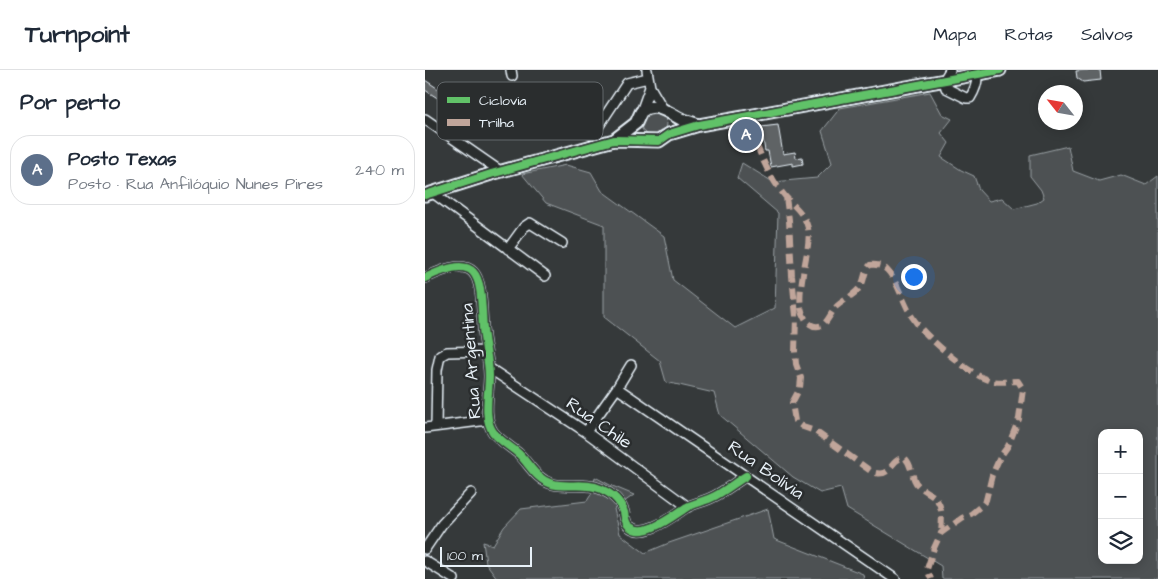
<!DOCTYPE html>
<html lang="pt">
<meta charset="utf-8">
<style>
:root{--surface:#fff;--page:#f2f2f3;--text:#1f2937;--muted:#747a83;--line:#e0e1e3;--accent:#845c67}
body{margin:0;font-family:"Architects Daughter",sans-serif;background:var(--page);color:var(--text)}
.controls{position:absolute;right:15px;bottom:15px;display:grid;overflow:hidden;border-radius:10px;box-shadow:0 2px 12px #0003}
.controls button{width:45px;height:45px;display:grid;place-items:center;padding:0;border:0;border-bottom:1px solid var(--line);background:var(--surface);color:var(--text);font:25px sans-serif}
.compass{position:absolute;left:613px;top:15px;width:45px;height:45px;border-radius:50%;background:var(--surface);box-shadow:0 2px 12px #0003;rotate:301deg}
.scale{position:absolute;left:15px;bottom:12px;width:92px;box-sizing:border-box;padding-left:5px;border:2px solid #e8f1f8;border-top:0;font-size:14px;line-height:18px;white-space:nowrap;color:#e8f1f8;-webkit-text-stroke:4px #2a2d2e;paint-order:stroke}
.you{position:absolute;left:488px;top:206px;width:18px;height:18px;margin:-12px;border:4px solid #fff;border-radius:50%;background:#1a73e8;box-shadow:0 0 0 8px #1a73e833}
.badge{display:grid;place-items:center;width:32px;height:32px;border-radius:50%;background:var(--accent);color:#fff;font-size:16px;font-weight:700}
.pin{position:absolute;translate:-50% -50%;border:2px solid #fff;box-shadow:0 1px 5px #0006}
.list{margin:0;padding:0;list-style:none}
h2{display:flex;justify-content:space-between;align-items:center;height:65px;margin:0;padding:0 20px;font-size:21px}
h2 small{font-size:16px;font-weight:400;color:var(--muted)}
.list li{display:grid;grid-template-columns:32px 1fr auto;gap:15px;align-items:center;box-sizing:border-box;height:70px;margin:0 10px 10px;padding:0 10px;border:1px solid var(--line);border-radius:20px}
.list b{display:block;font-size:19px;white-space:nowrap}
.list p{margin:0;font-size:16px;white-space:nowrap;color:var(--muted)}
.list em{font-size:16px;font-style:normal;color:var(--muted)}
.icon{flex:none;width:28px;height:28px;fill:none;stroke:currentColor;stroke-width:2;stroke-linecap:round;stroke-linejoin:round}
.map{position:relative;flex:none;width:733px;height:509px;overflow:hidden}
header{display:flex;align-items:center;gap:30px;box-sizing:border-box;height:70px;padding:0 25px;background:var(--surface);border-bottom:1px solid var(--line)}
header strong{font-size:24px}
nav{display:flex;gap:28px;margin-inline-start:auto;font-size:18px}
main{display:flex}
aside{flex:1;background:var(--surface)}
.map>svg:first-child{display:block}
.green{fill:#4d5152;stroke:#9aa1a5;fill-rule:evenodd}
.building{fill:#5f6365;stroke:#e8f1f8}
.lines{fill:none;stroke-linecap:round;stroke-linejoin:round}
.minor-casing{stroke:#e8f1f8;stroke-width:12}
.major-casing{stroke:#e8f1f8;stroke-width:15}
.minor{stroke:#2a2d2e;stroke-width:9}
.major{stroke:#2a2d2e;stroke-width:11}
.quiet{stroke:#c0a59a;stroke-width:6;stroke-dasharray:12 6;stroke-linecap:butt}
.cycleway-casing{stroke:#2a2d2e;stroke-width:11}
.cycleway{stroke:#61c268;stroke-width:8}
.labels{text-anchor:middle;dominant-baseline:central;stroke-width:5;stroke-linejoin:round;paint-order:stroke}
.street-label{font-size:18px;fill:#e8f1f8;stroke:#2a2d2e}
.key{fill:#2a2d2e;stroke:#63686b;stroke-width:1}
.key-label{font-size:14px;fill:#e8f1f8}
</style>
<header>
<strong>Turnpoint</strong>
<nav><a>Mapa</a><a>Rotas</a><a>Salvos</a></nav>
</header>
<main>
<aside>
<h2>Por perto<small></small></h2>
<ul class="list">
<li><span class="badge" style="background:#5c6f8a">A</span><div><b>Posto Texas</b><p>Posto · Rua Anfilóquio Nunes Pires</p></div><em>240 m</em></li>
</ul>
</aside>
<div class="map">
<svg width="733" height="509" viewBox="0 0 733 509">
<rect width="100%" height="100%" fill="#35393a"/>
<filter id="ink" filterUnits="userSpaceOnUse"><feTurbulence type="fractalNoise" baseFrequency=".02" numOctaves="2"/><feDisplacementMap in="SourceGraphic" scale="10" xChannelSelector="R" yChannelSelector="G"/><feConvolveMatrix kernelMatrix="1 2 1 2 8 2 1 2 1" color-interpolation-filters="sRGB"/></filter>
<g filter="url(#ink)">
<path class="green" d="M505,22l12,22 10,5 -11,14 8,10 -8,14 20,13 13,6 5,14 10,11 13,-3 12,11 23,-6 7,-5 -3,-8 -11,-14v-21l38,-9 5,25 26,10 22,-6 25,10 12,-9v403h-216l-1,-13 -94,-57 -6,-21 -21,5 -27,-16 -73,-62 -6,-22 -48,-11 -6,-21 -56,-44v-92l-58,-22 -24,-29 44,-9 25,7 11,19 62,45 9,44 62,48 40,-20 3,-95 -41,-35 5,-15 31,19 44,-4 15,-15 -10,-32 18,-23zM677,363h37v127h-37z
M216 54a13 13 0 1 1 26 0a13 13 0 1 1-26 0Z
M170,407l15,8 24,10 -20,14 6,25 25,19 24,-10 99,-34 6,30 89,35 1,5h-364l-3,-1 -11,-15 -3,-21 10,3 11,-18 17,-18 66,-8 5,-8z"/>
<path class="building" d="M660,0h15l1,10 -18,2 -6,-4 -1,-7z
M0,10l18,12 -4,7 -14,-9z
M353,55l5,29 12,-2 1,6 6,-1 1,7 -10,2v-3l-22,4 -3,-16h-3l-4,-24z"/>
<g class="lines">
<defs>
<path id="minor" d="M86,0l1,6
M222,0l3,17 13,22
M525,0l-6,10 2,8 20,10h4c5,-8 9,-18 6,-28
M216,42l9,-25
M0,49l75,52
M171,60l31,-47 21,-5
M8,123l112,83
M83,179l16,-22 6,-4 32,20
M0,208c59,-29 55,3 58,50 1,16 6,32 6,48 0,17 -6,42 4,56 7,9 18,15 26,22 11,11 17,25 33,30 16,4 34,-2 49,5 11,5 19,11 23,23 1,5 1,11 5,14 15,14 45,-11 58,-19 8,-4 19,-6 28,-11 11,-6 21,-14 31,-20
M64,298l97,64 102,75
M192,318l278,191
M11,356l1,-56 3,-14 7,-4 39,-1
M0,358l63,-8
M161,362l31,-44 14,-23
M0,479l17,-25 29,-31
M0,491l29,18"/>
<path id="major" d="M189,70l22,-17 5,-11c14,-11 26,0 40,7 6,2 12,4 18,6
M0,125l66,-21 123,-34 45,1 10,-7 30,-9 301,-55"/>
</defs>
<use href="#minor" class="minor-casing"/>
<use href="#major" class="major-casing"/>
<use href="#minor" class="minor"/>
<use href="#major" class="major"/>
<path class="quiet" d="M331,74c7,16 14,33 25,47 9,13 23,20 27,37 5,25 -21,77 2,96 4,3 10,3 14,0 5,-5 8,-13 13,-18 8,-7 18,-11 24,-20 4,-7 3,-15 9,-21 6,-1 13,1 17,5 10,10 18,37 26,48 11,18 58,58 78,63 10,2 17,0 27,0l5,8 -4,30 -11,27 -8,11 -8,18 -6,25 -4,5 -11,9 -9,4 -21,15 -7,15 -7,21 4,10
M361,127l3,23 3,56 4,40 -1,36 1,12 5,14 -1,10 -8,15 3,18 8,6 12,4 57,41c22,7 16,-14 33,-14 7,7 6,17 11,25 5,6 10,8 16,12 12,8 10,26 9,38"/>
<defs>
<path id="cycleway" d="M0,125l66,-21 123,-34 45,1 10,-7 30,-9 301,-55
M0,208c59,-29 55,3 58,50 1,16 6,32 6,48 0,17 -6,42 4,56 7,9 18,15 26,22 11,11 17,25 33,30 16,4 34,-2 49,5 11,5 19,11 23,23 1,5 1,11 5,14 15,14 45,-11 58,-19 8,-4 19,-6 28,-11 11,-6 21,-14 31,-20"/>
</defs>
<use href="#cycleway" class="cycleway-casing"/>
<use href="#cycleway" class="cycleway"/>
</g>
</g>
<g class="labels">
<g class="street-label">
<text transform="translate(46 291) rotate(-94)">Rua Argentina</text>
<text transform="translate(174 353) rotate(35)">Rua Chile</text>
<text transform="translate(341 400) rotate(35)">Rua Bolívia</text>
</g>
</g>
<rect x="12" y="12" width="166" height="58" rx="8" class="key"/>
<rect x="22" y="27" width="23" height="6" fill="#61c268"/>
<rect x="22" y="49" width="23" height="7" fill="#c0a59a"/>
<g class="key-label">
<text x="54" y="35">Ciclovia</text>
<text x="54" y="57">Trilha</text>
</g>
</svg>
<div class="controls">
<button>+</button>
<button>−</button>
<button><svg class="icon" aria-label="layers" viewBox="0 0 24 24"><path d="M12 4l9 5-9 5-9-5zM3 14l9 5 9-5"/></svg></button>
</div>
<svg class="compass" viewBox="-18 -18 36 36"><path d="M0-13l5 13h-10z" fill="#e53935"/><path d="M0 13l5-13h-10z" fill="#747a83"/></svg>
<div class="scale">100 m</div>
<div class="you"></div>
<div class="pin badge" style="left:321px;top:65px;background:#5c6f8a">A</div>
</div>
</main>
